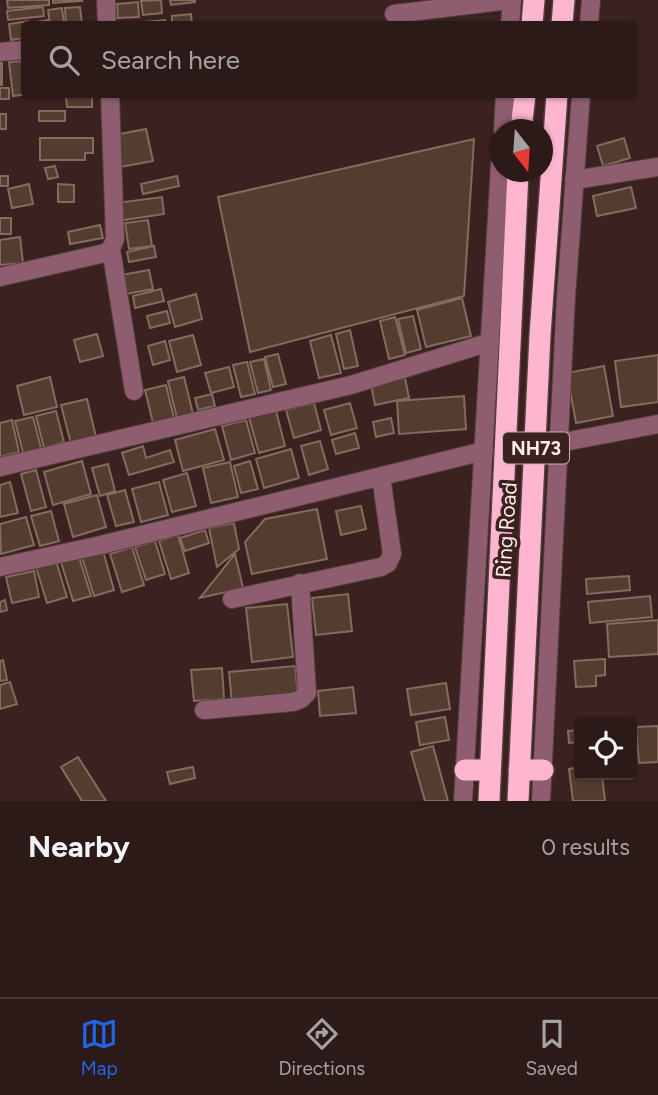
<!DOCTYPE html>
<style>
:root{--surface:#2c1a19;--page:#342322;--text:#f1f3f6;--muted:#a6a1a2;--line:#483838;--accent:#2563eb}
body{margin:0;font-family:Figtree,sans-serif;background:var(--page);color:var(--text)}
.controls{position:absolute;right:21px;bottom:21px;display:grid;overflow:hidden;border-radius:7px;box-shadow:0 2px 5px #0004}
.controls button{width:63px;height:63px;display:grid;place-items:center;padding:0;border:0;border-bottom:2px solid var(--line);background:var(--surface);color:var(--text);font:35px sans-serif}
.compass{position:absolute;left:490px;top:119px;width:63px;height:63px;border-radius:50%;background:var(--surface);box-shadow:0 2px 5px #0004;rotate:163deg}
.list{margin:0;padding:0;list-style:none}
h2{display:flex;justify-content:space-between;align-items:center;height:91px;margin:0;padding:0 28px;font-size:30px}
h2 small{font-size:23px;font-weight:400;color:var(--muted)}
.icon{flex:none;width:38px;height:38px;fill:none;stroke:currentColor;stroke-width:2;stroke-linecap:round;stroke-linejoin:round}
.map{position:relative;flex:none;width:658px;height:801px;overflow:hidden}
.search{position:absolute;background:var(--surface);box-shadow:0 2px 5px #0004;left:21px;right:21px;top:21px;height:77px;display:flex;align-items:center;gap:18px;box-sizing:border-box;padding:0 24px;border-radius:7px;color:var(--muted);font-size:26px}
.sheet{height:196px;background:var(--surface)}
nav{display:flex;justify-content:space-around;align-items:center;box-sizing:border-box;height:98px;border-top:2px solid var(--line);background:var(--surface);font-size:19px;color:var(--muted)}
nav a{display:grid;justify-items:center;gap:4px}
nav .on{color:var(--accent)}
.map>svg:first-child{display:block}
.building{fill:#543d30;stroke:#846b5d;stroke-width:2}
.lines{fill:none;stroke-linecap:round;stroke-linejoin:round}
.minor-casing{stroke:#563e3d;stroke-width:20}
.highway-casing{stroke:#563e3d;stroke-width:24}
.minor{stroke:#8e5e70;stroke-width:18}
.highway{stroke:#fdb5d0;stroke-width:21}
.labels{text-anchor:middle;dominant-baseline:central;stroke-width:7;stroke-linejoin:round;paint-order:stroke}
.shield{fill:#3b2221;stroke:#c4b0ae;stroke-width:2}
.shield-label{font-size:19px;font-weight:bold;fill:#feedeb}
.street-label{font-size:21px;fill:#feedeb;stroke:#3b2221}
</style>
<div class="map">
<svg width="658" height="801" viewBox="0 0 658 801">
<rect width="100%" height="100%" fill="#3b2221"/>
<path class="building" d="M7,0h42v5l-41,3z
M53,0h28l1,1 -29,2z
M161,0l1,13 -19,2 -2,-14z
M170,0h25v2l-24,3z
M138,2l1,15 -21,1 -1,-14z
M43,7l1,9 -36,4 -1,-9z
M80,7l2,17h-16l-1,-16z
M62,8l2,16h-14l-2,-14z
M191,14l1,10h-20v-8z
M48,20l1,4h-18v-1z
M165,20l1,4h-22l-1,-2z
M28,21l1,3h-5v14l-13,2 -2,-16z
M24,61v33h4l-15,2 -4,-34z
M0,63h2v22h-2z
M0,88h9v11h-9z
M92,96v11h-25l-1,-10z
M39,111h26v10h-26z
M0,114h6v15h-6z
M146,129l7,32 -33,6 -6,-32z
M40,138h53v15h-8v7h-45z
M624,138l6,20 -27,8 -6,-20z
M474,139l-10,157 -214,56 -32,-155z
M55,166l3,11 -10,2 -3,-11z
M0,176h8v10h-8z
M177,176l2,10 -36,8 -2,-10z
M29,184l4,20 -21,4 -4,-19z
M58,184l16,1v17h-16z
M631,187l5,21 -39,8 -4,-20z
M162,197l2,17 -46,7 -2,-18z
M0,218h11v16h-11z
M148,220l4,26 -23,3 -4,-26z
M100,225l3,13 -33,6 -2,-12z
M20,237l3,26 -23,2v-25z
M154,246l2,11 -27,5 -2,-10z
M149,270l4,19 -27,5 -5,-19z
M161,289l3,12 -29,7 -2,-12z
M196,294l6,25 -27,8 -7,-25z
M462,298l9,38 -45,11 -9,-37z
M167,311l3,12 -20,5 -3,-12z
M413,316l8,33 -15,4 -8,-34z
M395,317l10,38 -16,4 -9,-38z
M350,330l8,36 -14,3 -8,-35z
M97,334l6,22 -23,6 -6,-22z
M193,335l8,30 -24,7 -8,-31z
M331,335l10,38 -22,5 -9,-37z
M165,341l5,19 -17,5 -5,-19z
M278,354l8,30 -13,3 -8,-30z
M658,355v47l-37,5 -6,-46z
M264,359l7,31 -13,3 -8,-31z
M247,362l8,32 -14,3 -8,-32z
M604,366l9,50 -37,7 -9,-50z
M229,367l5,20 -23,6 -6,-20z
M50,377l7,30 -33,8 -7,-29z
M184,377l9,37 -16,4 -9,-37z
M405,378l4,20 -34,7 -4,-20z
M166,385l8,33 -21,5 -8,-33z
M212,394l3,12 -17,4 -3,-12z
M464,396l2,33 -67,5 -2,-33z
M87,399l9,38 -25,7 -10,-39z
M314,403l7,27 -27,8 -8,-28z
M350,403l7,25 -26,7 -7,-25z
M56,411l8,31 -20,6 -8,-32z
M276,411l9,35 -26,7 -10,-35z
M33,417l8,31 -18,5 -8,-32z
M391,418l3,15 -18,4 -3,-15z
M12,420l7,32 -19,5v-34z
M246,420l9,33 -24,7 -9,-34z
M215,429l9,31 -41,11 -8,-31z
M355,433l4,15 -23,6 -4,-14z
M320,441l8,28 -19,6 -8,-29z
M143,446l3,12 24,-8 4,12 -45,13 -7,-22z
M291,449l8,29 -35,10 -8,-29z
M82,461l9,33 -38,11 -9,-33z
M250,461l8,28 -17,4 -7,-27z
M230,462l8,35 -27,6 -8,-35z
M108,464l7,27 -15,5 -8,-28z
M36,470l10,37 -15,4 -10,-37z
M187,473l9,33 -24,6 -9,-32z
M10,482l8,31 -18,4v-32z
M159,482l9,33 -27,7 -9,-33z
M125,490l9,32 -18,4 -9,-31z
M97,495l9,32 -33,10 -9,-33z
M361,506l5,23 -25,6 -5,-24z
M317,509l10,50 -75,15 -7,-32 20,-23z
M51,511l8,30 -19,5 -9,-30z
M26,517l8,28 -33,9 -1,-30z
M234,523l5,26 -22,18 -8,-39z
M205,530l4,13 -24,8 -5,-13z
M178,535l11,38 -18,6 -12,-38z
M155,541l10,33 -19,6 -11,-33z
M132,547l12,38 -22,7 -12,-38z
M103,551l11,39 -20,6 -12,-39z
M235,554l8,34 -43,10z
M79,557l12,39 -18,5 -12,-39z
M56,561l11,36 -20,6 -11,-36z
M34,571l5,26 -27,6 -6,-26z
M629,576l1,14 -43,4 -1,-15z
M348,594l4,37 -36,4 -4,-37z
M650,596l2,21 -62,6 -2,-21z
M5,600l2,10 -7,2v-10z
M287,604l6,53 -41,5 -6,-54z
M658,620v34l-49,3 -2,-33z
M605,659v16l-9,1v10l-20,1 -2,-26z
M3,660l4,20 -7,1v-20z
M295,666l3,31 -66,6 -3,-31z
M222,668l2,31 -30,2 -3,-31z
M10,682l7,22 -17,5v-24z
M446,683l4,26 -39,6 -4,-26z
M353,687l3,26 -36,3 -2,-25z
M445,717l4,23 -29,5 -4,-23z
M658,726v36l-19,1 -3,-36z
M579,730v12l-10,1 -1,-12z
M433,746l15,55h-23l-14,-49z
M78,757l28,44h-24l-21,-34z
M193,767l2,11 -25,6 -3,-12z
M579,767v8h23l3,26h-32l-4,-32z"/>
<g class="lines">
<defs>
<path id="minor" d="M106,0l1,24
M394,14l116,-14
M510,24l2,-24
M589,24l2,-24
M0,52l24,-2
M110,94l5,145 -4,10 23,142
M503,130l2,-36
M574,180l84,-13
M0,277l105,-24 6,-4
M548,445l110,-21
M0,467l351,-82 139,-43
M0,567l101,-22 383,-94
M232,599l149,-32 7,-4 4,-9 -11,-78
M204,710l89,-8 8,-3 6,-6 -7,-110
M463,801l37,-636
M541,801l25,-504 15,-203"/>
<path id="highway" d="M532,24l2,-24
M562,24l2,-24
M521,130l4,-36
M465,770h25
M519,770h24
M489,801l29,-629
M518,801l22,-466 17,-241"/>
</defs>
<use href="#minor" class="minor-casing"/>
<use href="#highway" class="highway-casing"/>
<use href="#minor" class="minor"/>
<use href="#highway" class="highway"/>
</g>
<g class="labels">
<rect class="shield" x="503" y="432.5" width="66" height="31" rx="5"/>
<g class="shield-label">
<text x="536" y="448">NH73</text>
</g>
<g class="street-label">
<text transform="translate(506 530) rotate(-86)">Ring Road</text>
</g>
</g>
</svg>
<div class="controls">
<button><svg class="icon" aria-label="locate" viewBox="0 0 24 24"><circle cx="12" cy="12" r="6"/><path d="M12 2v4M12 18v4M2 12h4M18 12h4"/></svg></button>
</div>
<svg class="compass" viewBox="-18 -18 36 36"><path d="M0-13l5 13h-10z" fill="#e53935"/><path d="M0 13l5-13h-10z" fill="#a6a1a2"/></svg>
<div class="search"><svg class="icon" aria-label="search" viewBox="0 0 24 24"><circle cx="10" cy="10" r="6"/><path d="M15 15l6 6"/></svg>Search here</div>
</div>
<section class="sheet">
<h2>Nearby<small>0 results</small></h2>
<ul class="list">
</ul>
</section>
<nav>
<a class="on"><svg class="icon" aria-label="map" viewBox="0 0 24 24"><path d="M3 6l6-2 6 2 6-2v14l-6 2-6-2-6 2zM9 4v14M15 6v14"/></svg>Map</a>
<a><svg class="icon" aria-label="directions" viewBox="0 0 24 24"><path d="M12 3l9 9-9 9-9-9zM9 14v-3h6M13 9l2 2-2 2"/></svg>Directions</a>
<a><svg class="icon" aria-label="saved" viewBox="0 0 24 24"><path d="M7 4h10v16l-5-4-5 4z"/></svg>Saved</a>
</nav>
